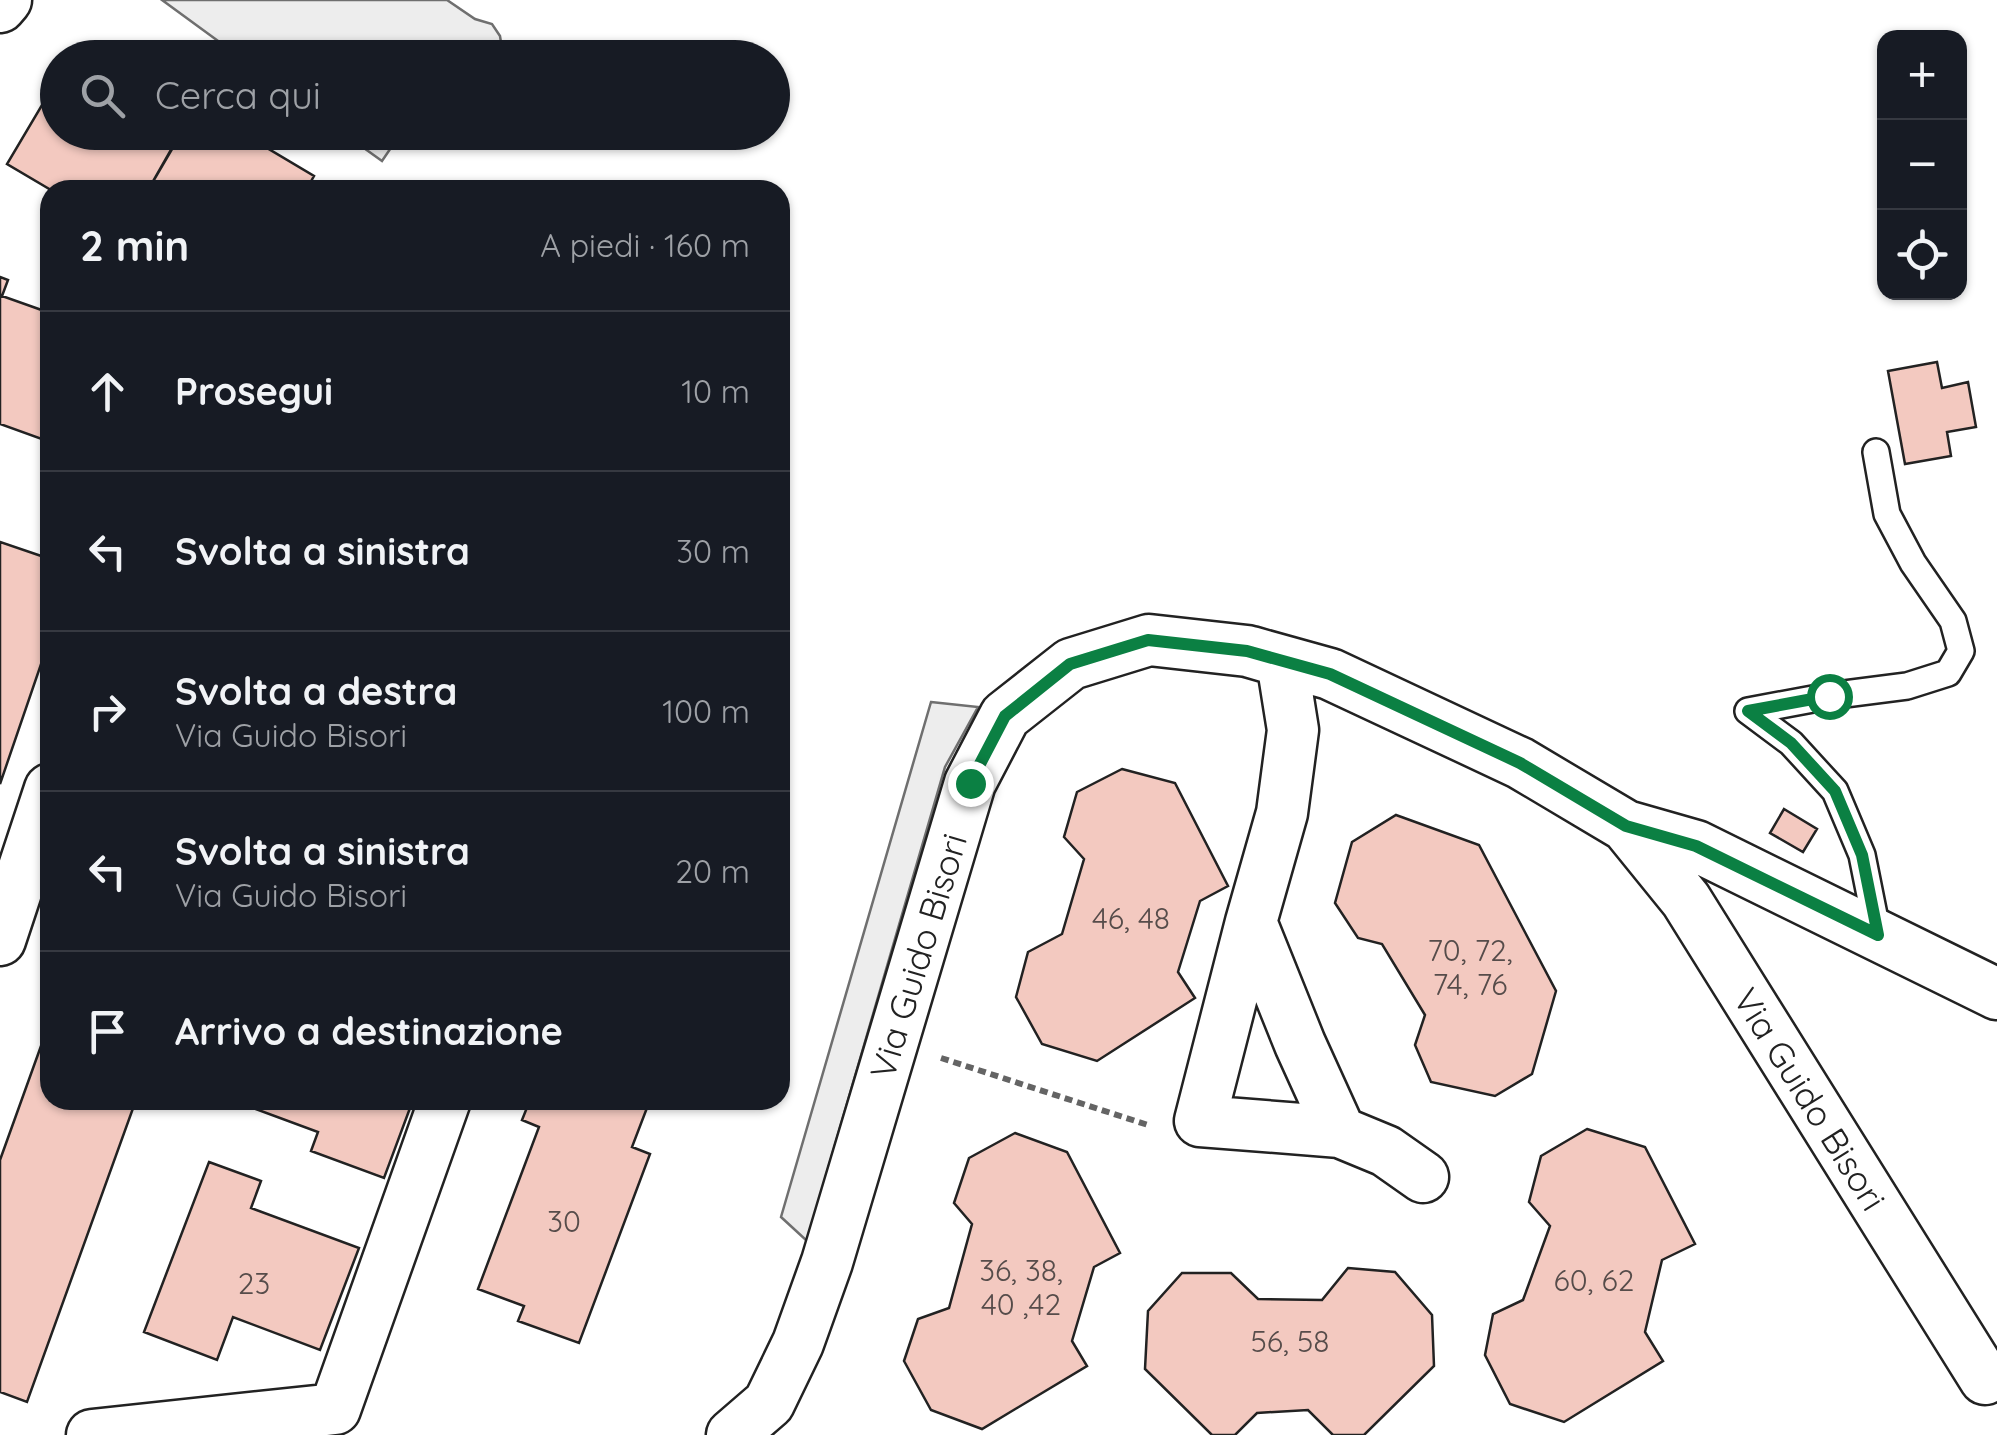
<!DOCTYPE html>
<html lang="it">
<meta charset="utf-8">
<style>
:root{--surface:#171b24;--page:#20242c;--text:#f1f3f6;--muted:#9ea1a6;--line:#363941}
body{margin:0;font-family:Quicksand,sans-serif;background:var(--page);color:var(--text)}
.controls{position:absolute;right:30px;top:30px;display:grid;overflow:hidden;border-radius:20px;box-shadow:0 2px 8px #0004}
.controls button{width:90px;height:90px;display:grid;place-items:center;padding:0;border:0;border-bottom:2px solid var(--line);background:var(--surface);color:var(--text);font:50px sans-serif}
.stop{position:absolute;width:30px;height:30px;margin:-22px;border:8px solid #0b8043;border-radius:50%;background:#fff}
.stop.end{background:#0b8043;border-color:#fff;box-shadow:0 2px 10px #0008}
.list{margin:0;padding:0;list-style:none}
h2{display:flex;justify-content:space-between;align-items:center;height:130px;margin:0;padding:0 40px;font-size:42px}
h2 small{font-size:32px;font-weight:400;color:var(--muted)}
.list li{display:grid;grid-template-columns:65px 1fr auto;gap:30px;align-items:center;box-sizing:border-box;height:160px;padding:0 40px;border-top:2px solid var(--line)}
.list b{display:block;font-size:38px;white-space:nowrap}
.list p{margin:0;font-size:32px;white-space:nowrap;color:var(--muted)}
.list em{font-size:32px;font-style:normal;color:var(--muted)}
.icon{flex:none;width:55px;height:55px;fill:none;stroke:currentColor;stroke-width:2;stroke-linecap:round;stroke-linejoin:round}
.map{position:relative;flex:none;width:1997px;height:1435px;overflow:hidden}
.search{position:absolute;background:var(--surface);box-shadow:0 2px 8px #0004;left:40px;top:40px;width:750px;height:110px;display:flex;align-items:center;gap:25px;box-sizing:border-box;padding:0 35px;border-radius:55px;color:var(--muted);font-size:38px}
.panel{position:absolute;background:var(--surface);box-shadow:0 2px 8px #0004;left:40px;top:180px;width:750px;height:930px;border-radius:30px}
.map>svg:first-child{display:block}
.parking{fill:#ededed;stroke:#6f6f6f;stroke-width:2.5}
.building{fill:#f3c9c0;stroke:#222;stroke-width:2.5}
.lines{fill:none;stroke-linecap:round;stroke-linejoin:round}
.lane-casing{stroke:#222;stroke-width:30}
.street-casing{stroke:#222;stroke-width:55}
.path{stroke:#646464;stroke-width:6;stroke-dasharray:8 5;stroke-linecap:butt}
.lane{stroke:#fff;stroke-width:25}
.street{stroke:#fff;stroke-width:50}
.route{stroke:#0b8043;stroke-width:12}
.labels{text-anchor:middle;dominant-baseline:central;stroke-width:8;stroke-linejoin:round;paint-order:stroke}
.number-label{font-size:30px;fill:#564c4a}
.street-label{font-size:35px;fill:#222;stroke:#fff}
</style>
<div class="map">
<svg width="1997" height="1435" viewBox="0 0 1997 1435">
<rect width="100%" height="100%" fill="#fff"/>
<path class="parking" d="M162,0h285l28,19 17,5 8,12 2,13 -3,9 -259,-1z
M343,133h58l-19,28z
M931,702l47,5 -33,60 -138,474 -26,-24z"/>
<path class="building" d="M58,78v54h123l-33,58h-97l-44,-26z
M182,132h58l74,44 -8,14h-158z
M0,277l8,3 -6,16 48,17v129l-50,-18z
M1937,362l5,26 26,-6 8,45 -29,5 4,24 -46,8 -17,-93z
M0,542l50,17v79l-50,146z
M1122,769l53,14 53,103 -28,15 -22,71 17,26 -98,63 -55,-17 -26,-47 12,-45 34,-18 22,-75 -20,-22 13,-45z
M1784,809l33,20 -14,23 -33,-19z
M1396,815l83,30 77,146 -24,83 -37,22 -64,-14 -16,-37 10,-30 -43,-71 -24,-6 -23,-35 17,-61z
M50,1021v79h86l-109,302 -27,-10v-232z
M413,1100l-29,78 -73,-27 7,-19 -84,-31z
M530,1100h120l-18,47 18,7 -71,189 -61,-22 6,-15 -46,-17 61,-162 -17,-7z
M1587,1129l58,18 50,97 -33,16 -17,72 18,29 -99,61 -54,-18 -25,-49 8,-41 30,-14 27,-74 -21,-24 12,-46z
M1015,1133l52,19 53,101 -26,14 -22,74 15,25 -105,63 -51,-19 -27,-49 14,-42 31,-11 23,-84 -18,-21 15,-45z
M209,1162l52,19 -10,27 108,40 -39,102 -87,-33 -16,43 -73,-28z
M1348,1268l47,4 37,43 2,51 -70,69h-31l-25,-25 -51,3 -22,22h-23l-67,-66 3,-58 34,-38h49l27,26 64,1z"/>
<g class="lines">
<defs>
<path id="lane" d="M1876,452l11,62 26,49 40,58 8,30 -13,22 -41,13 -78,10 -81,15 43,32 44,48 27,64 16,80"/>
<path id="street" d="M0,7l6,-7
M1251,652l31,9 11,69 -11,83 -31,109 -51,199 140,11 46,19 37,26
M1251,922l49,122 40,88
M0,940l50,-151
M1985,1379l-299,-479 -60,-74 70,20 301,148
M92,1435l243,-26 110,-309
M732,1435l37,-32 29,-60 29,-81 143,-479 35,-67 66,-52 78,-24 98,11 83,23 190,89 106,63"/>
</defs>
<use href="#lane" class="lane-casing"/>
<use href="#street" class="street-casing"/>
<path class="path" d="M941,1058l207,67"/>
<use href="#lane" class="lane"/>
<use href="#street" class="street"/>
</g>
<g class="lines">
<path class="route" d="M970,783l35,-67 65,-52 78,-24 99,11 83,23 190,89 106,63 70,20 182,89 -16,-80 -27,-64 -44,-48 -43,-32 81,-15"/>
</g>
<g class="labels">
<g class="number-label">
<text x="1131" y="918">46, 48</text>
<text x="1470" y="950">70, 72,<tspan x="1470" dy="34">74, 76</tspan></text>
<text x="564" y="1221">30</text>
<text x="1021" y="1270">36, 38,<tspan x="1021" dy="34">40 ,42</tspan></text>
<text x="1594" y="1280">60, 62</text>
<text x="254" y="1283">23</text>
<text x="1290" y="1341">56, 58</text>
</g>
<g class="street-label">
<text transform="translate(918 956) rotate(-73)">Via Guido Bisori</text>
<text transform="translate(1810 1099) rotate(58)">Via Guido Bisori</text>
</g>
</g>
</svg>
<div class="controls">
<button>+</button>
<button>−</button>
<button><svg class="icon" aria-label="locate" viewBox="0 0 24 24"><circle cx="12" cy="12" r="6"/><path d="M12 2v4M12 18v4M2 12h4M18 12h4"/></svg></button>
</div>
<div class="stop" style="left:1829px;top:696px"></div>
<div class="stop end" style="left:970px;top:783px"></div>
<div class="search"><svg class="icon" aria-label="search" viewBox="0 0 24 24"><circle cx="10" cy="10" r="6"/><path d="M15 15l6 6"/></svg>Cerca qui</div>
<section class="panel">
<h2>2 min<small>A piedi · 160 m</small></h2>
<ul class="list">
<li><svg class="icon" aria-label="ahead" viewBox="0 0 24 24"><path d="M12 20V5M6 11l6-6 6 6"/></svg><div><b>Prosegui</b></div><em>10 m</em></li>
<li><svg class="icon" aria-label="left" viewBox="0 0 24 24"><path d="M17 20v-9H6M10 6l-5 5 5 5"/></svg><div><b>Svolta a sinistra</b></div><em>30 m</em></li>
<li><svg class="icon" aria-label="right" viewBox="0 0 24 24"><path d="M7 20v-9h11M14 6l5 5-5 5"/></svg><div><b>Svolta a destra</b><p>Via Guido Bisori</p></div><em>100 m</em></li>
<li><svg class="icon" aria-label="left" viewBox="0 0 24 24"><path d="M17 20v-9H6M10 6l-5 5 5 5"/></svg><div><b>Svolta a sinistra</b><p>Via Guido Bisori</p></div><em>20 m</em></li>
<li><svg class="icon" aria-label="arrive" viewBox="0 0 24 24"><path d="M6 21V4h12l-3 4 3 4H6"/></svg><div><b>Arrivo a destinazione</b></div></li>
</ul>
</section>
</div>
